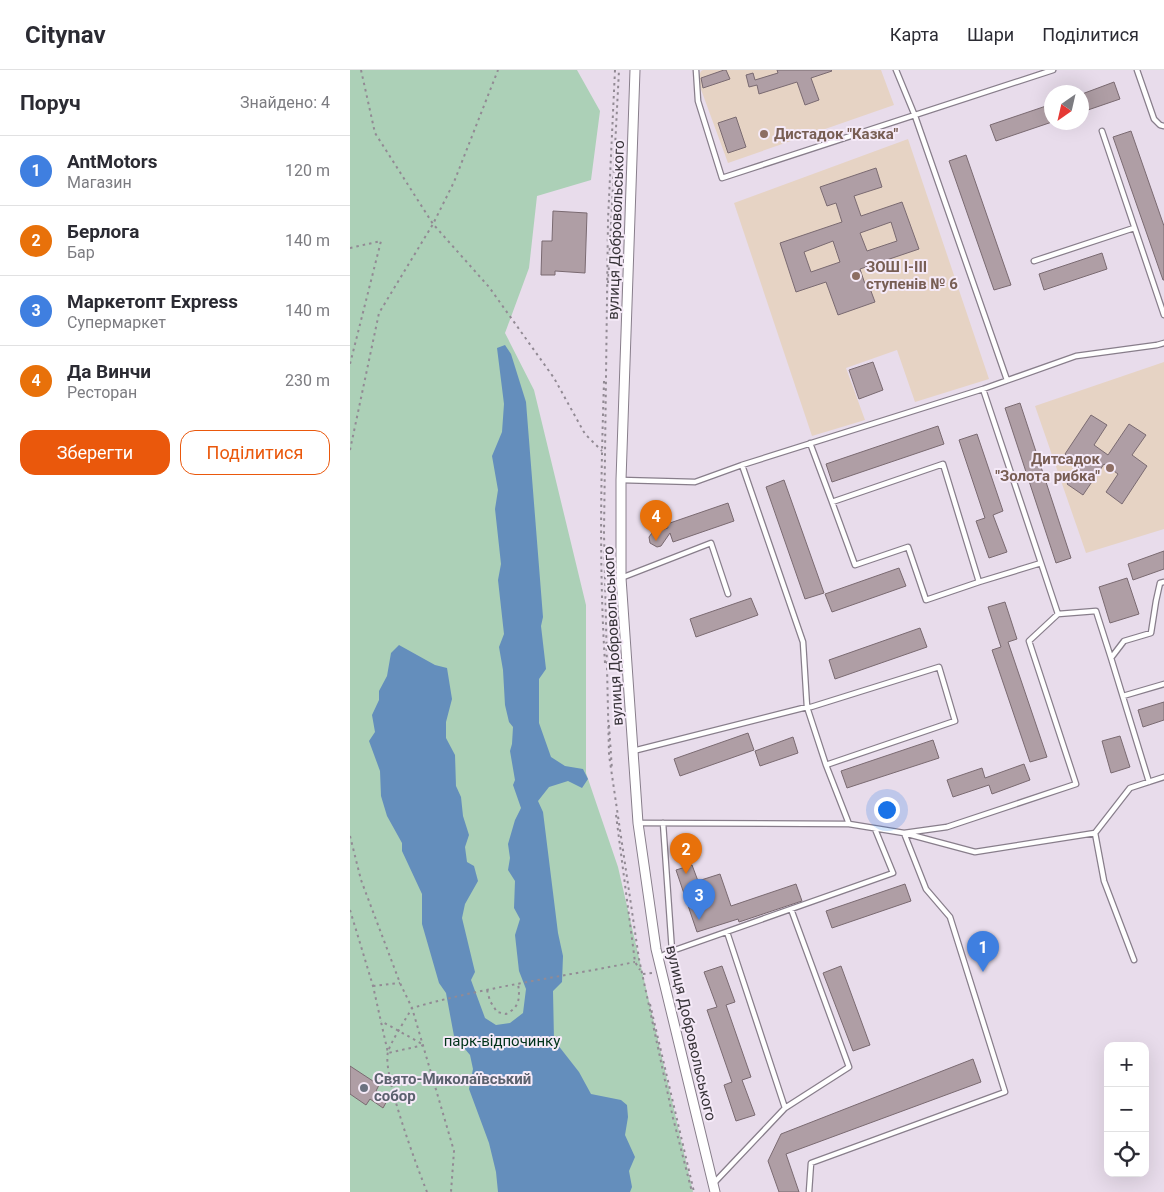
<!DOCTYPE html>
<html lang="uk">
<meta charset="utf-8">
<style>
:root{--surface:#fff;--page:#f2f2f3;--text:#2b2b33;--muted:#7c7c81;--line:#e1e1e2;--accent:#ea580c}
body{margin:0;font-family:Roboto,sans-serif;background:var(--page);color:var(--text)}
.controls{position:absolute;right:15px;bottom:15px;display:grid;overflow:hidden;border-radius:10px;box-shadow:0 5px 20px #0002}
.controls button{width:45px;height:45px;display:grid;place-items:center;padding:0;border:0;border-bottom:1px solid var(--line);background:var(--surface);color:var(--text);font:25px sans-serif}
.compass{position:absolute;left:694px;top:15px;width:45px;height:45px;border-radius:50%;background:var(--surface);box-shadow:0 5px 20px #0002;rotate:214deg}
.you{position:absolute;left:536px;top:739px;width:18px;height:18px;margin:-12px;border:4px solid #fff;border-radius:50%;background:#1a73e8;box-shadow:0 0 0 8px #1a73e833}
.badge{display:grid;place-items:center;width:32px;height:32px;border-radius:50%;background:var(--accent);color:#fff;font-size:16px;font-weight:700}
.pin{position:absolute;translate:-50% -41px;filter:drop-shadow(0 1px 2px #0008)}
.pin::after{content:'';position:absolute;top:26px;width:18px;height:15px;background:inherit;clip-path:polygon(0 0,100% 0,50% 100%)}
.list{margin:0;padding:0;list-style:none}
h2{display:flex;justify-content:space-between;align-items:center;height:65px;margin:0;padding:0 20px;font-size:21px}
h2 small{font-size:16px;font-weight:400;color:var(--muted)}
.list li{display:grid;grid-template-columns:32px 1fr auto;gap:15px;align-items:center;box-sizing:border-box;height:70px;padding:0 20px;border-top:1px solid var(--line)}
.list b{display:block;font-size:19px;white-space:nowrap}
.list p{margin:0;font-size:16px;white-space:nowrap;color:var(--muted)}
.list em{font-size:16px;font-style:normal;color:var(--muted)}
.actions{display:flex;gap:10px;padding:15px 20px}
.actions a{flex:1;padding:11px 0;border:1px solid var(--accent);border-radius:15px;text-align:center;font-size:18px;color:var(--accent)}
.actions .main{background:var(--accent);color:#fff}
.icon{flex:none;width:28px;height:28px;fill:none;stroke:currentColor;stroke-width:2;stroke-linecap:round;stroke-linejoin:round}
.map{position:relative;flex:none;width:814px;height:1122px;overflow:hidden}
header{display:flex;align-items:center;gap:30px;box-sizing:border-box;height:70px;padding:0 25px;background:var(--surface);border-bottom:1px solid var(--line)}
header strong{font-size:24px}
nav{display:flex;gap:28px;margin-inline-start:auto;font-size:18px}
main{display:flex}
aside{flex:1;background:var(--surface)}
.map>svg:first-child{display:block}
.education{fill:#e6d3c4}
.green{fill:#acd0b7}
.water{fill:#648ebc}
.building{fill:#af9ea5;stroke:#7a6a71;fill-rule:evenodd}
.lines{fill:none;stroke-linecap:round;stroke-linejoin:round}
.service-casing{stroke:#887e8b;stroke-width:7}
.minor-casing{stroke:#887e8b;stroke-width:11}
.path{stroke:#928a94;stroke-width:2;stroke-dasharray:2.5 4;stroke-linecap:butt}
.service{stroke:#fff;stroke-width:4.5}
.minor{stroke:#fff;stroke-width:9}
.education-dot{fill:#8d6e63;stroke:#f5eaf8;stroke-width:2}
.worship-dot{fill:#6b7280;stroke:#f5eaf8;stroke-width:2}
.labels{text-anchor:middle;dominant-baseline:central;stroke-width:4;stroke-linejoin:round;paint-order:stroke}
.education-label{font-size:15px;font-weight:bold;fill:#785e54;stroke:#f5eaf8;text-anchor:start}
.street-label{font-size:15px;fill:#363237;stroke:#f5eaf8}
.park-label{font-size:15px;fill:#02341b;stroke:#f5eaf8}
.worship-label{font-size:15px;font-weight:bold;fill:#5b616d;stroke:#f5eaf8;text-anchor:start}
</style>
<header>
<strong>Citynav</strong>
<nav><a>Карта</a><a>Шари</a><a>Поділитися</a></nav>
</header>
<main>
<aside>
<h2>Поруч<small>Знайдено: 4</small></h2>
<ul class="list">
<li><span class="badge" style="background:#3f7fe0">1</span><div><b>AntMotors</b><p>Магазин</p></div><em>120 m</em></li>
<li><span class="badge" style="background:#e8710a">2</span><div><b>Берлога</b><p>Бар</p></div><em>140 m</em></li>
<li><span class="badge" style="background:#3f7fe0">3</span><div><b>Маркетопт Express</b><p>Супермаркет</p></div><em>140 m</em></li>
<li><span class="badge" style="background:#e8710a">4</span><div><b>Да Винчи</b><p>Ресторан</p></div><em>230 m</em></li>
</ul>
<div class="actions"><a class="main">Зберегти</a><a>Поділитися</a></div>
</aside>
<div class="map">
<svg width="814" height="1122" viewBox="0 0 814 1122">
<rect width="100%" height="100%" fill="#e8dceb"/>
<path class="education" d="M353,0h178l13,35 -166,58 -29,-79 -1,-6 3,-7z
M558,69l81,240 -74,23 -18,-52 -51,18 19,52 -53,16 -78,-233z
M814,292v167l-78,24 -51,-147z"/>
<path class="green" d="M0,0h227l23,41 -9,69 -54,16 -8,72 -24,65 29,57 52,215v168l32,94 75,325h-343z"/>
<path class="water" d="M155,275l6,9 15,48 17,215 -2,9 5,43 -7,10v44l12,34 14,9 18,3 5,10 -6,9 -14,-7 -19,6 -11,14 5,11 15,121 5,23 -1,26 -9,9 1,49 25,32 12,22 30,6 6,5 1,12 -3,18 10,22 -6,14 3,16 -2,5h-132l-2,-20 -7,-29 -20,-54 4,-20 -3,-14 -16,-19 -8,-43 -7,-10 -17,-59v-30l-20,-43v-8l-15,-27 -6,-20 -1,-25 -11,-30 6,-9 -3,-17 7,-15v-9l8,-15 4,-23 8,-8 36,20 12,3 5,31 -6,23v16l9,17 1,31 5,11 2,19 6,19 -4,12 2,15 7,4 4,15 -13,23 -3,14 13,54 -4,8 14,38 11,7 14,-2 13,-10 3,-24 -7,-18 -4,-36 5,-16 -6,-11 1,-27 -7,-11 2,-12 -2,-14 7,-24 6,-12 -8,-23 2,-5 -5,-29 2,-7 1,-17 -4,-5 -4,-17 -2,-35 -4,-23 5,-13 -6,-54 3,-16 -6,-55 3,-19 -6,-34 10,-24 2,-28 -7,-56z"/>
<path class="building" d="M374,0h2l4,9 -27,9 -2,-10z
M427,0h54l1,1 -21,7 8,22 -14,5 -8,-23 -38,12 -2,-9 -8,2 -3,-12 7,-2 2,7 23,-7z
M764,12l6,17 -38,13v-18z
M702,34v18l-56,19 -6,-16z
M386,47l10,30 -18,6 -10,-30z
M781,61l33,95v54h-1l-50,-143z
M616,85l45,130 -17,5 -45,-129z
M526,98l6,19 -28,9 7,20 41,-14 17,47 -59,20 5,15 3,-1 7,19 -37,13 -12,-33 -30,10 -16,-49 62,-21 -6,-19 -9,3 -7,-19zM541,152l6,19 -30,10 -7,-18zM483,171l7,21 -29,10 -7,-20z
M203,141l34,2 -2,60 -30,-2v4h-14l1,-34h10z
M752,183l5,16 -63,21 -5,-16z
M523,292l10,28 -24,9 -10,-29z
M670,333l51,155 -15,5 -51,-155z
M741,345l16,10 -13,20 14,10 21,-31 17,11 -14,20 15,11 -25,38 -16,-12 12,-18 -14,-10 -21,31 -16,-11 13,-19 -15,-11z
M588,356l6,18 -112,38 -6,-18z
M627,364l26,77 -10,4 14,37 -18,6 -13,-37 9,-3 -26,-78z
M434,410l40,113 -19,6 -39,-112z
M378,433l6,18 -61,21 -3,-9 -9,13 -4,1 -7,-4 -1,-6 3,-4 16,-5 -1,-4z
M814,481v18l-31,11 -5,-16z
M549,498l7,18 -74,26 -7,-18z
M777,508l12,36 -29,9 -11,-36z
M401,528l7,17 -62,22 -6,-18z
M655,532l12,37 -9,3 39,115 -17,5 -38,-112 9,-3 -13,-40z
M570,558l7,19 -92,32 -6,-19z
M814,632v18l-21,7 -5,-17z
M398,663l6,17 -74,26 -6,-17z
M770,666l10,31 -19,6 -9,-32z
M443,667l5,16 -38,13 -5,-15z
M583,670l6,18 -92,30 -6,-17z
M674,694l6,16 -38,14 -3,-9 -36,12 -6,-17 35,-12 3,10z
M342,795l6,16 22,-7 11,32 65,-22 6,17 -63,21 -1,-3 -41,13 -21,-62z
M555,814l6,17 -79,27 -6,-17z
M372,896l13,36 -9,3 25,72 -9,3 13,35 -19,6 -12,-36 8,-3 -25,-72 10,-3 -13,-35z
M491,896l29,79 -17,6 -30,-78z
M623,989l8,23 -195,72 13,38h-20l-11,-31 13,-27z
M0,996l29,19 -3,6 12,8 -5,9 -13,-9 -4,6 -16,-11z"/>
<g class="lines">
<defs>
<path id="service" d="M346,0l2,31 24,77 331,-108
M546,0l19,46 92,264
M787,0l17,49 6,6 4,1
M752,61l62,184
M684,191l100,-33
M633,319l75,225 38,-3 15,47
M460,373l22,59 111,-38 36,118 62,-19
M392,395l61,177 4,65 19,58
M271,410l74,2 47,-17 241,-76 93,-33 81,-11 7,-2
M482,432l23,63 53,-18 18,53 53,-18
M271,508l90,-35 17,51
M773,626l41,-12
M283,681l174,-44h4l128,-40 16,54 -129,44 23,59
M799,712l-38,-124 13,-17 27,-8 5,-32 4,-18 4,-1
M288,753l211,1 55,9 71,19 120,-19 35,-45 34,-11
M745,763l9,48 30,79
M322,881l221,-78 -18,-44
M308,888l14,-7 -9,-128
M435,1038l64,-41 -58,-158
M364,1113l71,-75 -58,-176
M459,1122l2,-29 194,-71 -55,-175 -24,-28 -22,-56 43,-6 129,-43 -47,-143 29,-27"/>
<path id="minor" d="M285,0l-14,410v98l17,245 18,126 59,243"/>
</defs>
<use href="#service" class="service-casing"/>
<use href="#minor" class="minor-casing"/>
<path class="path" d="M11,0l14,63 58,91 56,63 65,91 31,56 17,17
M265,0l-7,150 -4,313 5,222 30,204 34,159 19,74
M0,178l31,-7 -31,123
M258,213l11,-213
M254,311c-3,94 -5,188 1,282
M0,380l29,-137 54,-89 21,-42 44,-112
M259,655l3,45
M266,745l19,147 5,8
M0,766l11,44 39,103 12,25 42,143 -3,41
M0,840l23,76 15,67 36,-8 -43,-24
M320,901l10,-2
M293,904l10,-1
M23,916l27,-3
M137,920l3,11 7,11 9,2c14,-7 14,-16 12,-31
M300,934l44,188
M77,1122c-10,-25 -45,-118 -39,-140 3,-11 18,-33 24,-44 73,-21 149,-31 223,-46"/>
<use href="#service" class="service"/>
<use href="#minor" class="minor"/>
</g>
<g class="education-dot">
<circle cx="414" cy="64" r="5"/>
<circle cx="506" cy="206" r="5"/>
<circle cx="760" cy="398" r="5"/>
</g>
<circle class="worship-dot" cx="14" cy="1018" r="5"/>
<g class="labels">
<g class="education-label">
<text x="424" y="64">Дистадок "Казка"</text>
<text x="516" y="197">ЗОШ І-ІІІ<tspan x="516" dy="17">ступенів № 6</tspan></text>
<text x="750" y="389" text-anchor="end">Дитсадок<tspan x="750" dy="17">"Золота рибка"</tspan></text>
</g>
<g class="street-label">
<text transform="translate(266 160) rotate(-88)">вулиця Добровольського</text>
<text transform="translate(263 566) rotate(-93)">вулиця Добровольського</text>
<text transform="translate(341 963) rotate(77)">вулиця Добровольського</text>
</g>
<g class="park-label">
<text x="152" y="971">парк-відпочинку</text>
</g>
<g class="worship-label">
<text x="24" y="1009">Свято-Миколаївський<tspan x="24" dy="17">собор</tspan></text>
</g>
</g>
</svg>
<div class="controls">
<button>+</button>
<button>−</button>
<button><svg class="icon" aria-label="locate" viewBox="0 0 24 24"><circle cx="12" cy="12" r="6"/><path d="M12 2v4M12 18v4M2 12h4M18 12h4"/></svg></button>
</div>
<svg class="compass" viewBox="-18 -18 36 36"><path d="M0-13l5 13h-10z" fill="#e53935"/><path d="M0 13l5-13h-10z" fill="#7c7c81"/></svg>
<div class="you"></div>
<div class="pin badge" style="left:633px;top:902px;background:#3f7fe0">1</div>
<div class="pin badge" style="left:336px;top:804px;background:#e8710a">2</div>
<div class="pin badge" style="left:349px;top:850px;background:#3f7fe0">3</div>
<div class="pin badge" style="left:306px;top:471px;background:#e8710a">4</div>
</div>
</main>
